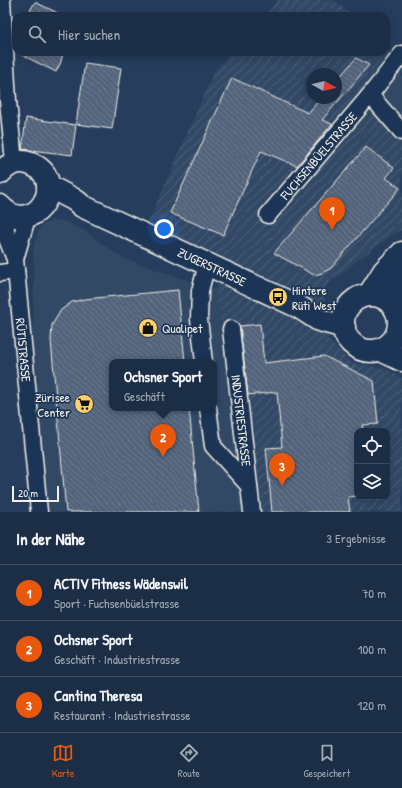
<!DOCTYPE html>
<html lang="de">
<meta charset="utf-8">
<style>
:root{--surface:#1c2e46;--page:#25364d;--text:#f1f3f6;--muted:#a0a8b3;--line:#3a4a5f;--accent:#ea580c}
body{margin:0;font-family:"Patrick Hand",sans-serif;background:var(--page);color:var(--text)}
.controls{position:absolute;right:12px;bottom:12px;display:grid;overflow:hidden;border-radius:8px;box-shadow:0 2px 10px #0003}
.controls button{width:36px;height:36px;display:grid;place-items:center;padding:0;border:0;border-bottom:1px solid var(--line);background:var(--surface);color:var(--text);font:20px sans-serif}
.compass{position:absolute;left:306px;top:68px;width:36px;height:36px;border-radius:50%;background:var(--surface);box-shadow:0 2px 10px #0003;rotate:98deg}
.scale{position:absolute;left:12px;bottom:10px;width:47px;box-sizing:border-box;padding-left:4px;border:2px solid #f4f1e8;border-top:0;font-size:11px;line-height:14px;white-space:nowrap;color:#f4f1e8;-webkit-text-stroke:3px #1d3557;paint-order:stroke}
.you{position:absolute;left:164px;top:229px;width:14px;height:14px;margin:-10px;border:3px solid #fff;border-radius:50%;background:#1a73e8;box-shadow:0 0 0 6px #1a73e833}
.badge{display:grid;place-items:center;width:26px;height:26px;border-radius:50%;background:var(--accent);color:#fff;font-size:13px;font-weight:700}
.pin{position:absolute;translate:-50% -33px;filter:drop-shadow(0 1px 2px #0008)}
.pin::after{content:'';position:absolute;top:21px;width:14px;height:12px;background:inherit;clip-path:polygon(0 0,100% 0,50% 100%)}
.popup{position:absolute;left:109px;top:359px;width:108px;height:52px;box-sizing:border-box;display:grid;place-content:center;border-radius:8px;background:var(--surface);filter:drop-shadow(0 1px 3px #0005);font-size:13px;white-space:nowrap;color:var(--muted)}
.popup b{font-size:15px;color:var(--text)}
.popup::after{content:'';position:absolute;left:50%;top:100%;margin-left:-8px;border:8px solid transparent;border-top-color:var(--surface)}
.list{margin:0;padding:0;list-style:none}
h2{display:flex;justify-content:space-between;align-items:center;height:52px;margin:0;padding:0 16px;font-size:17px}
h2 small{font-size:13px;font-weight:400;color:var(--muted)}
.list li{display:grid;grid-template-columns:26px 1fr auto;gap:12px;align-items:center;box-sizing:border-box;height:56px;padding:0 16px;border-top:1px solid var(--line)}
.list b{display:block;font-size:15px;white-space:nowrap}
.list p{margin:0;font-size:13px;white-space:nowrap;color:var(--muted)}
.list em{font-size:13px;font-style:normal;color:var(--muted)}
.icon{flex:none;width:22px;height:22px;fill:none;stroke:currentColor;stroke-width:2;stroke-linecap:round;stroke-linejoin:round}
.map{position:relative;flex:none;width:402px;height:512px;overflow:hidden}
.search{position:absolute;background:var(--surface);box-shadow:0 2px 10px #0003;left:12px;right:12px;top:12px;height:44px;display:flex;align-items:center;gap:10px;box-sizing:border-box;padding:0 14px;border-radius:12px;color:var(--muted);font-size:15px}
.sheet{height:220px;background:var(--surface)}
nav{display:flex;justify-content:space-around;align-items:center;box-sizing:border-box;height:56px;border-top:1px solid var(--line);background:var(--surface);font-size:11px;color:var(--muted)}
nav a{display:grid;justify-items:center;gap:2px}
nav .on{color:var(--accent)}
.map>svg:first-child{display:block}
.built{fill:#334966;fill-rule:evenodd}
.industrial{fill:url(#industrial-furrows);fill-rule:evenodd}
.building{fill:url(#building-back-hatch);stroke:#f4f1e8}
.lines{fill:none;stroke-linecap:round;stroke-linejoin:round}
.street-casing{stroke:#f4f1e8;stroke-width:19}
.secondary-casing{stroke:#f4f1e8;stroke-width:25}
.street{stroke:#1d3557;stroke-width:16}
.secondary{stroke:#1d3557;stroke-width:22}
.labels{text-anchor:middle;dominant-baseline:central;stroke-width:3.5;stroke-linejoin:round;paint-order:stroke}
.street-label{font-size:13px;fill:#f4f1e8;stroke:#1d3557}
.poi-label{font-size:13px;fill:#f4f1e8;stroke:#1d3557;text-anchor:start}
</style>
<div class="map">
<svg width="402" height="512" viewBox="0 0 402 512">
<defs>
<pattern id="industrial-furrows" width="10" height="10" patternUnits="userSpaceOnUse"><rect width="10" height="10" fill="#334966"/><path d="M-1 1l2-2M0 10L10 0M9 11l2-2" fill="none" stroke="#51647c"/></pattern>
<pattern id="building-back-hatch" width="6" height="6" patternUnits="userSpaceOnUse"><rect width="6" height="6" fill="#52647b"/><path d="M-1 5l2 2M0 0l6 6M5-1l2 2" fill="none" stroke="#6c7b8e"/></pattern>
</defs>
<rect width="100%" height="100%" fill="#263d5d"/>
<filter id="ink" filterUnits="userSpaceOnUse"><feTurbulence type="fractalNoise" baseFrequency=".025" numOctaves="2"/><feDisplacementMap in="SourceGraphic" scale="8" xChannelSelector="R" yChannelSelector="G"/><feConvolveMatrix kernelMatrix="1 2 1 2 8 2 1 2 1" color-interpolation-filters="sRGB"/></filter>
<g filter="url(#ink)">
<path class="built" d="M402,57v73l-31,-35z
M51,221h12l21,9 36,27 95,33 34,196 3,26h-213l-8,-82 3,-154 -1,-27 4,-15 5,-9zM112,362h102v46h-102z"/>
<path class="industrial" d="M278,0h56l18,16h-88z
M386,48l10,8 -30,39 36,40v94l-34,23 -44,36 4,52 24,23 32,5 18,10v134h-150l-3,-26 -34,-196 14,-30 -82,-35 67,-153 18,-20h154zM312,74h24v24h-24zM357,431h30v66h-30z"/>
<path class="building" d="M35,2l29,14h-27l-8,-4z
M16,52h47l-2,10 -5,10z
M356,58l13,7 -47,55 10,4 -35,42 -36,-15 -38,84 -53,-22 62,-135 76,35 13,-15h15v-17z
M85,63l36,5 -9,61 -36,-5z
M26,118l50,7 -4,30 -50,-6z
M366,147l28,21 -8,10 14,10 -69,80 -9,5 -8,2 -40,-22z
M178,290l7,72h-73v46h77l10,104h-133l-15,-172 1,-15 9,-15 11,-8 13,-3z
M260,324l4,39 60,-7 50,25 4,43 -16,1 1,6h-6v65l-9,1 2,15h-78l-6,-64 16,-1 -5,-55 -29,3 -8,-69z"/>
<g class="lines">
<defs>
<g id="street">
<path d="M2,0l6,101 5,51 3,11"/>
<path d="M402,54l-32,41 32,37"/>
<path id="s1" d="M4,210l3,29 8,20 24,253"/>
<path id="s2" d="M268,215l102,-120"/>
<path d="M15,259l13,-44"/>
<path d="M0,273l16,-2"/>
<path id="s3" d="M231,329l21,183"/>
<path d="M204,362l-5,-43 1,-28 7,-27"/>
<path d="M208,408l5,38 36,40"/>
</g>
<g id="secondary">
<path d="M0,173c7,-8 17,-13 28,-10 45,14 6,79 -28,43"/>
<path id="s4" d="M48,186l27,14 7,6 217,101 20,13 25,7"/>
<path d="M369,295l15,-24 18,-18"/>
<circle cx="371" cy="323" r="28"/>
<path d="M392,304l6,-27 2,-21"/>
<path d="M381,350l21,10"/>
</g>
</defs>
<use href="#street" class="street-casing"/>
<use href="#secondary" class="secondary-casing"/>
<use href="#street" class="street"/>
<use href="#secondary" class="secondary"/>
</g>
</g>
<defs>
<symbol id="bus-disc" viewBox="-11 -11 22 22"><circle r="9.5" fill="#ffd166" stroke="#1d3557"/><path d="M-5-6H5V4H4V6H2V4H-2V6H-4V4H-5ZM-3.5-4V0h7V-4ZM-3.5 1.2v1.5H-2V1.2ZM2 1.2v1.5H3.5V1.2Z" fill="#111"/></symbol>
<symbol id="shop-disc" viewBox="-11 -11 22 22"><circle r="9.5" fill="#ffd166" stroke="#1d3557"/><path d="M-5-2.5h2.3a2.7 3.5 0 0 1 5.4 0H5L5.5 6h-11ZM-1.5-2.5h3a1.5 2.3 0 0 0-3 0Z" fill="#111"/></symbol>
<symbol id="supermarket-disc" viewBox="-11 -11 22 22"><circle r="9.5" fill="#ffd166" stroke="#1d3557"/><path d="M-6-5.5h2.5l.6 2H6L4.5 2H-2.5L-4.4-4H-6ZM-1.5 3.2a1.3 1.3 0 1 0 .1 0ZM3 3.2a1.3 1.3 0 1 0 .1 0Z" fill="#111"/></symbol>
</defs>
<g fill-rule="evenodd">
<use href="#bus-disc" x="267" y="286" width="22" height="22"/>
<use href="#shop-disc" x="137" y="317" width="22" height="22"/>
<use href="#supermarket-disc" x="73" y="393" width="22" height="22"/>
</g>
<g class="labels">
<g class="street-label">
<text stroke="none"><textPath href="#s2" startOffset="78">FUCHSENBÜELSTRASSE</textPath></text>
<text stroke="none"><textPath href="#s4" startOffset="183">ZUGERSTRASSE</textPath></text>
<text stroke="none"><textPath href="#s1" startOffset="142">RÜTISTRASSE</textPath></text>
<text stroke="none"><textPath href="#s3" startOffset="92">INDUSTRIESTRASSE</textPath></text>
</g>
<g class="poi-label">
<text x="292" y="290">Hintere<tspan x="292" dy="15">Rüti West</tspan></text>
<text x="162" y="328">Qualipet</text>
<text x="70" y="397" text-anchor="end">Zürisee<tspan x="70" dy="15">Center</tspan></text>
</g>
</g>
</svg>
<div class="controls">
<button><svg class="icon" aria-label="locate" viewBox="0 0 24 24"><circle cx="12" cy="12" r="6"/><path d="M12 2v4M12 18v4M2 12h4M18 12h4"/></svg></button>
<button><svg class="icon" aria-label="layers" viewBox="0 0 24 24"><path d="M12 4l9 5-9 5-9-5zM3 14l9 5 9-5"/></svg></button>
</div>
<svg class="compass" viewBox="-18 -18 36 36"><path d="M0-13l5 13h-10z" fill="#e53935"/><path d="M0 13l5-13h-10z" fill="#a0a8b3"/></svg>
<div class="scale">20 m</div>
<div class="you"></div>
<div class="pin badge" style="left:332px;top:230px">1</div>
<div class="pin badge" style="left:163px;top:457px">2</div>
<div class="popup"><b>Ochsner Sport</b>Geschäft</div>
<div class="pin badge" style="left:282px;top:486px">3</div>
<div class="search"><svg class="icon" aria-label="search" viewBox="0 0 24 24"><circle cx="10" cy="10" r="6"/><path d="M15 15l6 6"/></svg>Hier suchen</div>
</div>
<section class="sheet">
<h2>In der Nähe<small>3 Ergebnisse</small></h2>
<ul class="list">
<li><span class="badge">1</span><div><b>ACTIV Fitness Wädenswil</b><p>Sport · Fuchsenbüelstrasse</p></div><em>70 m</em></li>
<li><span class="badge">2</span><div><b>Ochsner Sport</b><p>Geschäft · Industriestrasse</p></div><em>100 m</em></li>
<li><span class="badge">3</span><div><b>Cantina Theresa</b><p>Restaurant · Industriestrasse</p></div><em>120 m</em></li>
</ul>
</section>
<nav>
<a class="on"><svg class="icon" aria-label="map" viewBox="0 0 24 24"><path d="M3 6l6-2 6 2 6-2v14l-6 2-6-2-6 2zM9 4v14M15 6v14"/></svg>Karte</a>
<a><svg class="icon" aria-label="directions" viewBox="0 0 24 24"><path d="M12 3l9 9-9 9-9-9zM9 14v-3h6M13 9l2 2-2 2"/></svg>Route</a>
<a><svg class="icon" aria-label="saved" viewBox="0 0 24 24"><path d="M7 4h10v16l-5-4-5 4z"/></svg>Gespeichert</a>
</nav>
